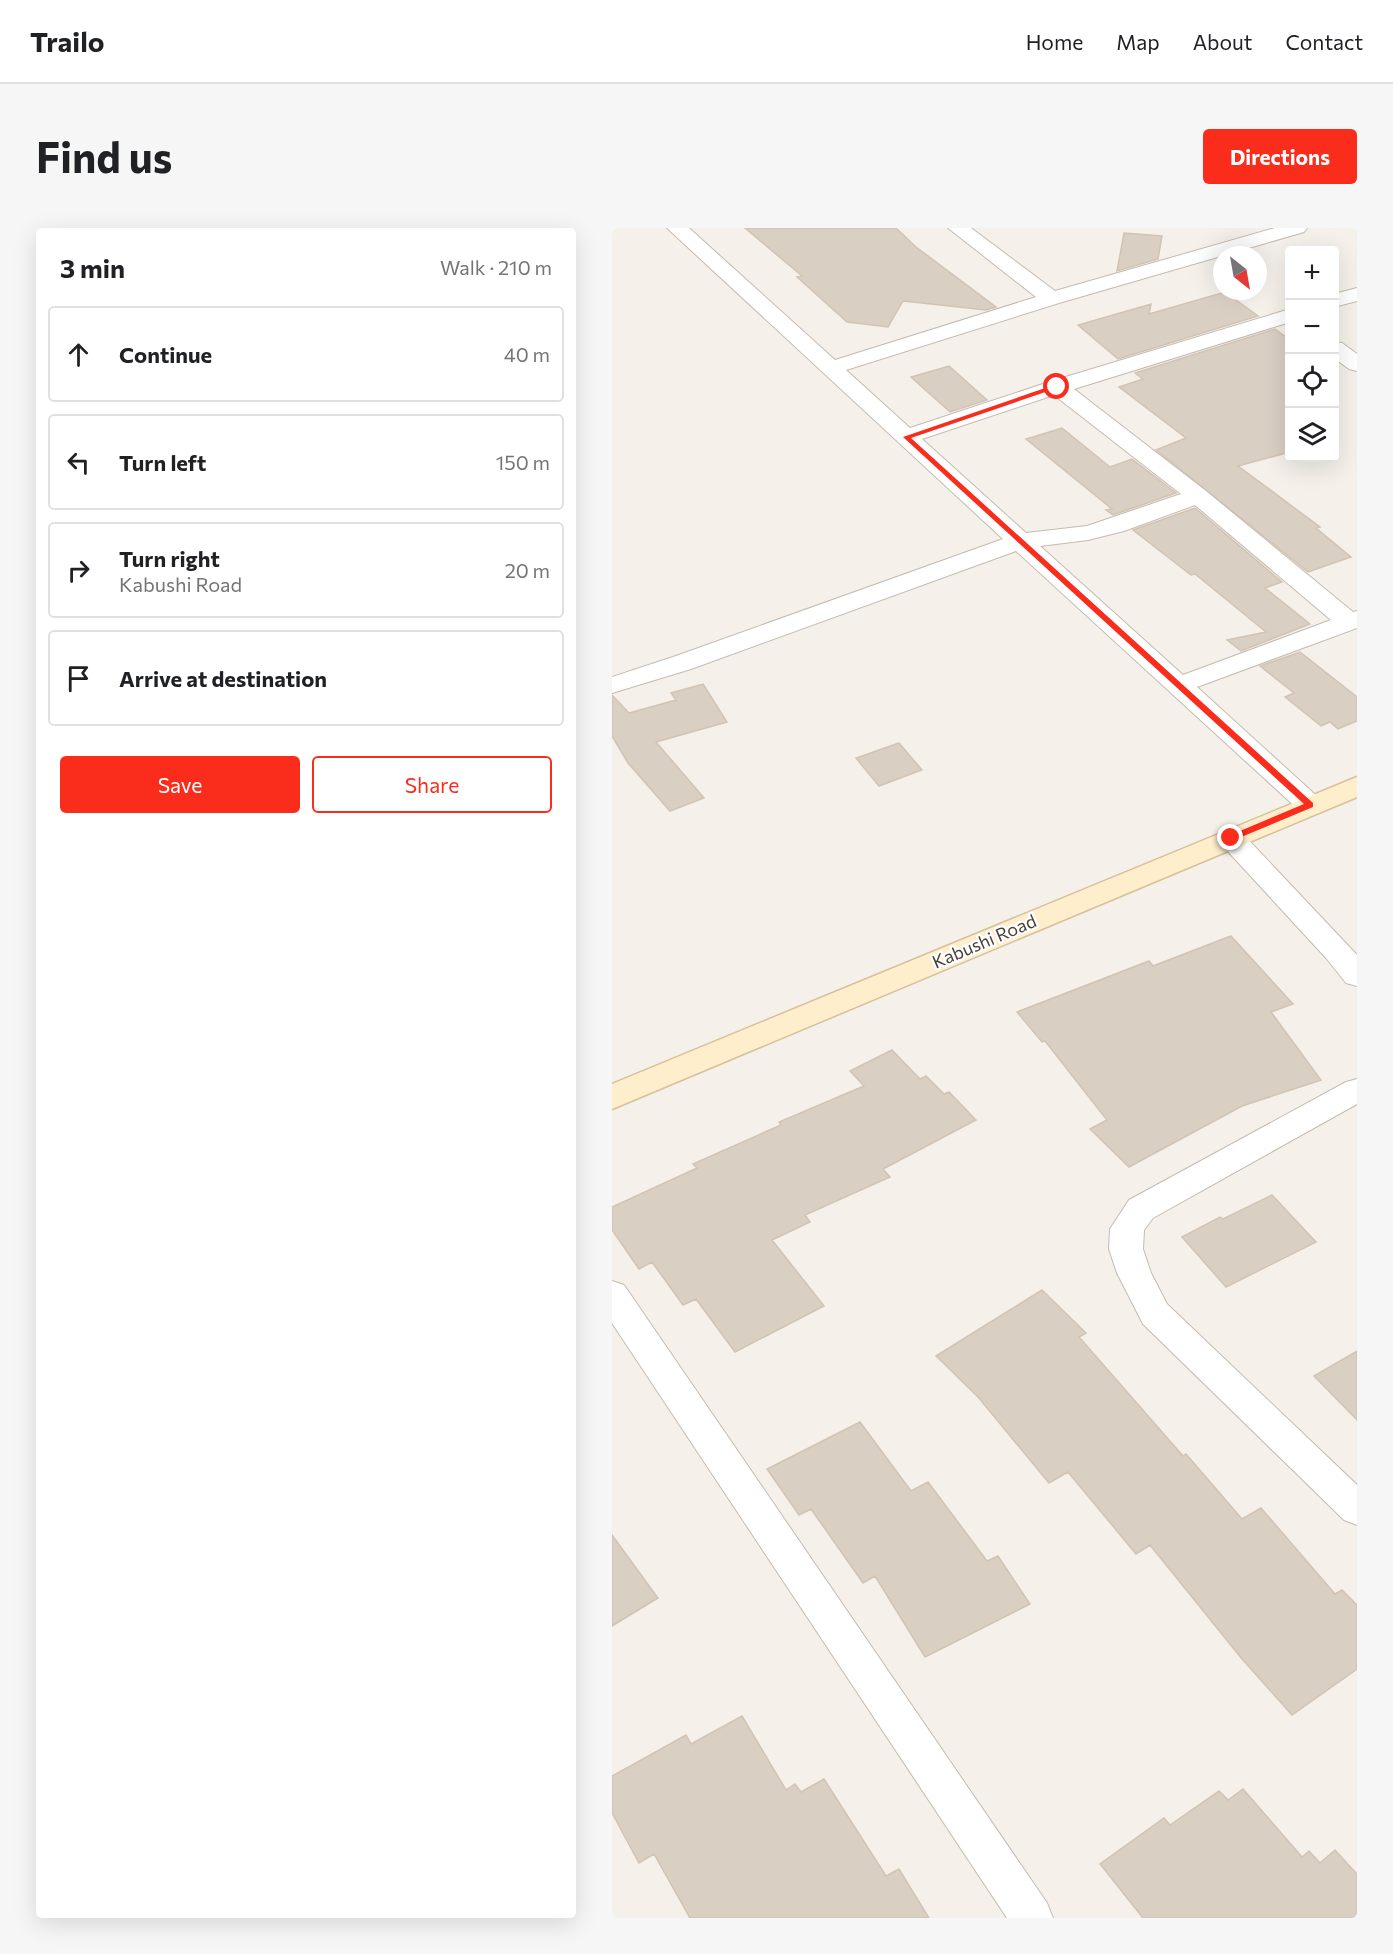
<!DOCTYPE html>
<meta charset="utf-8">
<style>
:root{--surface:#fff;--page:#f6f6f6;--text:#202124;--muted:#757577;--line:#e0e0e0;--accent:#fa2c1c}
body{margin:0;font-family:Commissioner,sans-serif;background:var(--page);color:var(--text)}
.controls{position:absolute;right:18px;top:18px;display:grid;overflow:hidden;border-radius:6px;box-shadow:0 6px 24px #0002}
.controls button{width:54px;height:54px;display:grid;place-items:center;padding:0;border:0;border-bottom:2px solid var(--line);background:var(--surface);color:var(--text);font:30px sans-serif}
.compass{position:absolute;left:601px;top:18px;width:54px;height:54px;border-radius:50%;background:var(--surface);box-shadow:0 6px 24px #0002;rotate:149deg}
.stop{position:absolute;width:18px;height:18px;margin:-14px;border:4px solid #fa2c1c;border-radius:50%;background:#fff}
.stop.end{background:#fa2c1c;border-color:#fff;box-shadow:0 2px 6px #0008}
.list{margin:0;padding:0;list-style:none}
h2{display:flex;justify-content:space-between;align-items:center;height:78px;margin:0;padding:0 24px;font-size:26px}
h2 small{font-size:20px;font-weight:400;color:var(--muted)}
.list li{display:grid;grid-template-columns:39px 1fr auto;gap:18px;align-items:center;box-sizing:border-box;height:96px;margin:0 12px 12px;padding:0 12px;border:2px solid var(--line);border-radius:6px}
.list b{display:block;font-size:22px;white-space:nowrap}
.list p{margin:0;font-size:20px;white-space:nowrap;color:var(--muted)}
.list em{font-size:20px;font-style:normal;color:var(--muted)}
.actions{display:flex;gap:12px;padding:18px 24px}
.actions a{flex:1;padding:14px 0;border:2px solid var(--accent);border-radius:6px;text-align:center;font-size:21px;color:var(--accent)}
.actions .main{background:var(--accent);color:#fff}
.icon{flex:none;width:33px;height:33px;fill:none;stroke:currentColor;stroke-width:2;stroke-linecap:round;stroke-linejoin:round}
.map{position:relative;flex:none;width:745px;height:1690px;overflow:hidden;border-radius:6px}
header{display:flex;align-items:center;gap:36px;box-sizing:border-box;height:84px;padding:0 30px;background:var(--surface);border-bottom:2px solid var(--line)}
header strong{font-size:28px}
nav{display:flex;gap:33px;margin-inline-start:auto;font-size:21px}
.intro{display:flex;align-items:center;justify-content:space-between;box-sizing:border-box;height:144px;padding:0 36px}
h1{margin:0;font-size:42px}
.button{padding:15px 27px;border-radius:6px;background:var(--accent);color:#fff;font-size:21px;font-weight:700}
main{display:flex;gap:36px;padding:0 36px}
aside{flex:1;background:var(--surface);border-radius:6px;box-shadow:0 6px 24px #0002}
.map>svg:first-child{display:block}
.building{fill:#dacfc3;stroke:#d2c3b3;stroke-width:1.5}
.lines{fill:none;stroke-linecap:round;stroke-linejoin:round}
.street-casing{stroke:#c4bbb0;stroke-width:2}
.secondary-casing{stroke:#d5c19a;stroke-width:3}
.street{fill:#fff;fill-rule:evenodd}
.secondary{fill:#ffeecb;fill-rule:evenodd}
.route{fill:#fa2c1c}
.labels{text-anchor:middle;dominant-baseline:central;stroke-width:4.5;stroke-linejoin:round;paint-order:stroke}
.street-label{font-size:18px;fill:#494138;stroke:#fff}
</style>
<header>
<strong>Trailo</strong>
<nav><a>Home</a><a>Map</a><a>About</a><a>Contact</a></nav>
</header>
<div class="intro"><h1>Find us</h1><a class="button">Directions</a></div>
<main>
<aside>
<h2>3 min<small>Walk · 210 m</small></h2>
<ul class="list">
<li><svg class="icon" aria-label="ahead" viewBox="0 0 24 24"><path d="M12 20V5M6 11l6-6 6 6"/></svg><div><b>Continue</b></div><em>40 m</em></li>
<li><svg class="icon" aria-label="left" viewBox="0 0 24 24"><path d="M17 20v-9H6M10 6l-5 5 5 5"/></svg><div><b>Turn left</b></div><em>150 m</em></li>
<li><svg class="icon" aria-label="right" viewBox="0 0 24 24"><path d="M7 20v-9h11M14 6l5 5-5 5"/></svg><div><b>Turn right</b><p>Kabushi Road</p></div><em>20 m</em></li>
<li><svg class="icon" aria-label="arrive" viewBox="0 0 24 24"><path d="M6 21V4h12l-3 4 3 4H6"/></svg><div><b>Arrive at destination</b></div></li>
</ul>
<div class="actions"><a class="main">Save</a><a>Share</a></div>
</aside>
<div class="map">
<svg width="745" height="1690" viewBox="0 0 745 1690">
<rect width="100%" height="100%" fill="#f5f1ea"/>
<path class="building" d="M133,0h151l20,19 80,60 -10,3 -83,-9 -15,26 -41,-5 -50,-45 5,-1z
M512,5l38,3 -4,23 -41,12z
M613,64l33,24 -140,43 -40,-34 73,-21 -2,10z
M663,101l15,11v112l-52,14 82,61 -4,1 35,29 -43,15 -152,-122 30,-12 -67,-51 24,-8 -8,-6z
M337,138l38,34 -37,12 -39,-35z
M450,200l48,39 22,-8 44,34 -63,22 -7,-5 6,-1 -86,-70z
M583,280l87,74 -17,6 45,36 -69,27 -14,-11 39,-8 -71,-58 -4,1 -58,-45z
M688,424l57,45v24l-19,8 -8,-7 -9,4 -36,-29 9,-4 -34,-27z
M91,456l24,38 -71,20 48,56 -34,13 -42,-48 -16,-27v-41l17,18 47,-13 -5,-7z
M287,515l23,27 -43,16 -23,-28z
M619,708l62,68 -22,8 50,68 -79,26 -113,61 -39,-38 17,-9 -62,-79 -3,1 -25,-30 132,-51 4,5z
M280,822l28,29 6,-3 18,18 5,-2 27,28 -93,49 7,8 -85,38 5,7 -38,18 52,66 -89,46 -39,-53 -13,6 -31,-43 -13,7 -27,-39v-23l85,-39 -4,-4 88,-39 -2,-3 85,-36 -14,-15z
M660,967l44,47 -90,45 -44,-50 38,-20 3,2z
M430,1062l44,43 -7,4 104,119 3,-2 56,65 19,-11 74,86 7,-4 15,15v64l-65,46 -50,-56 -92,-114 -14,9 -68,-82 -19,11 -71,-86 -42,-41z
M745,1123v69l-43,-44z
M248,1194l51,69 17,-9 59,79 11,-5 32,48 -105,53 -50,-81 -12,7 -52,-74 -12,6 -32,-46z
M0,1307l46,63 -46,28z
M130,1488l44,74 9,-6 6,8 23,-13 62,97 13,-7 30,49h-239l-36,-64 -15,9 -27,-50v-37l74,-41 5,9z
M631,1561l59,68 7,-6 11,12 15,-13 22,24v44h-214l-43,-54 64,-46 6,7 49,-34 9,9z"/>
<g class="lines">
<defs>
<path id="street" d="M55,0h22l146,132 201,-63 -88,-69h23l84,63 220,-63h32l-3,4 -245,71 -213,67 64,58 139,-46 241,-73v13l-216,67 132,102 147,121 4,-1v17l-160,59 123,112 4,6 -4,6 -10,3 -10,-3 -284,-260 -325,118 -79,24v-16l61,-20 330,-118zM442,167l127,99 -94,32 -61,7 -104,-94zM583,277l136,115 -148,55 -143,-129 48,-6 36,-9z
M745,60v13l-23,6v-13z
M722,114l8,1 15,11v17l-8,-2 -15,-11z
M619,601l10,3 116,123v31l-11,-3 -20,-25 -105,-114 -4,-6 4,-6z
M745,851v25l-204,114 -9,12 -1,19 8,24 16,31 190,181v40l-13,-5 -201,-196 -26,-51 -8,-24 1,-20 19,-29 217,-118z
M0,1053l12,4 423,618 6,15h-46l-395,-595z"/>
<path id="secondary" d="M745,549v20l-745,312v-25z"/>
</defs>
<use href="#street" class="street-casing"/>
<use href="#secondary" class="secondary-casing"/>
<use href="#street" class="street"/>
<use href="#secondary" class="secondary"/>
</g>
<path class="route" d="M442,157l6,2 -149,51 402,365v4l-79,33h-6v-4l76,-32 -401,-367z"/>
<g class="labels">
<g class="street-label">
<text transform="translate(372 713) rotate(-23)">Kabushi Road</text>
</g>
</g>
</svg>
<div class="controls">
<button>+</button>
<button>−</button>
<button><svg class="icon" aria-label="locate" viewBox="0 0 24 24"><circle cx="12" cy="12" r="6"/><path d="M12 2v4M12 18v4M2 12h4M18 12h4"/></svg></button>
<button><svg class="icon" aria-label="layers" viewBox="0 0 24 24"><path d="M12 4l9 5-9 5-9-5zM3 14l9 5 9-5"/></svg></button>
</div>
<svg class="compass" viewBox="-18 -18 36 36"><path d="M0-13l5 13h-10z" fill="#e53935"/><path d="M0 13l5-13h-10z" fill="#757577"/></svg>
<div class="stop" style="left:445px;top:159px"></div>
<div class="stop end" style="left:619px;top:610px"></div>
</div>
</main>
